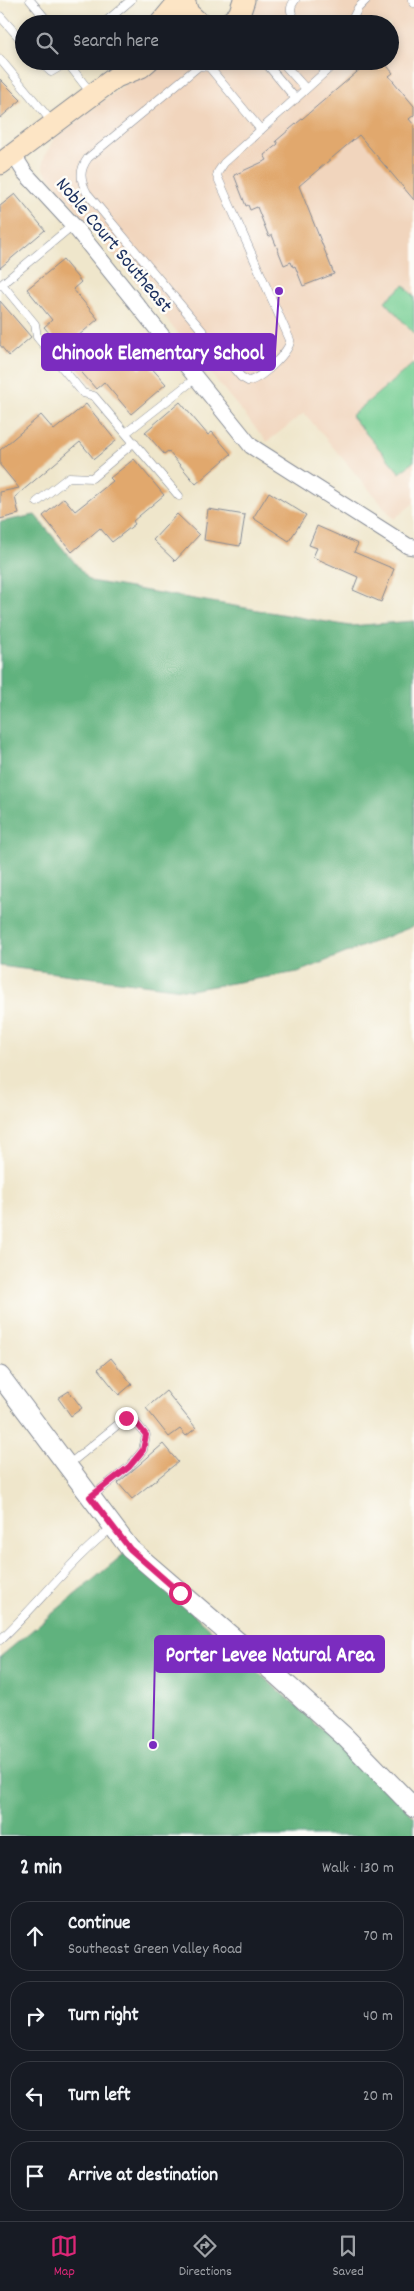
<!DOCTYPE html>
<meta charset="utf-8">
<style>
:root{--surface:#171b24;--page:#242831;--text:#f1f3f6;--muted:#9ea1a6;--line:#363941;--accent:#db2777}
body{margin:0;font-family:Dekko,sans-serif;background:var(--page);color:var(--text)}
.stop{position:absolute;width:15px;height:15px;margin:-11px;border:4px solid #db2777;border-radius:50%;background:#fff}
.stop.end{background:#db2777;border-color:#fff;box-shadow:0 1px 5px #0008}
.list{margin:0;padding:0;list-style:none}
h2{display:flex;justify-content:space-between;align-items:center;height:65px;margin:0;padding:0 20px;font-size:21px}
h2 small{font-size:16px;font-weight:400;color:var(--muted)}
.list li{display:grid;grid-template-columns:32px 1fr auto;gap:15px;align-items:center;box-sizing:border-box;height:70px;margin:0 10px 10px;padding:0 10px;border:1px solid var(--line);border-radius:20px}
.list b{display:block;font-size:19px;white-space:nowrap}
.list p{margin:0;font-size:16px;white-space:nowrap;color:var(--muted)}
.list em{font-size:16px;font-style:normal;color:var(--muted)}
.icon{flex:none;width:28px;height:28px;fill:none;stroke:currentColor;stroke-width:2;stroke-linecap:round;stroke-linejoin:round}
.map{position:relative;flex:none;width:414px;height:1836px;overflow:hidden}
.search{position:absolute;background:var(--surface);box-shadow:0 2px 8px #0003;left:15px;right:15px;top:15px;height:55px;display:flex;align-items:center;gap:12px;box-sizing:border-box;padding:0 18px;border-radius:28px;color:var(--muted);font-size:19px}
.sheet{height:385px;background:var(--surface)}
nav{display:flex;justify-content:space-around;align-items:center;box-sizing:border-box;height:70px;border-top:1px solid var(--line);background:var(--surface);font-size:14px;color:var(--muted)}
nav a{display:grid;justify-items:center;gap:2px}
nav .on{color:var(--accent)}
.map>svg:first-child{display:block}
.built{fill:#f1d5bd}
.green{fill:#77cf94;stroke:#497f79}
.forest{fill:#61b27e;stroke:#3e706e}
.building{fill:#e1a86d}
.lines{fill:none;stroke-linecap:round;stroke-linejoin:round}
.service-casing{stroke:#858a94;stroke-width:9}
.minor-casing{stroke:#858a94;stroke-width:17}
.tertiary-casing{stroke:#858a94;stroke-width:21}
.secondary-casing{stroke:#858a94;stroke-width:23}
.service{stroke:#fff;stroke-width:8}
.minor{stroke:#fff;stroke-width:15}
.tertiary{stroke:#fff;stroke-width:19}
.secondary{stroke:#fde5c5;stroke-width:21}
.route{stroke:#db2777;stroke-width:6}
.labels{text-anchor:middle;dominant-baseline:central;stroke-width:5;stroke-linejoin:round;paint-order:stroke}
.street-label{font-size:20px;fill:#1b2f5e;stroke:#fdfcf7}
.leader{fill:none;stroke:#7b2cbf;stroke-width:2}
.callout-dot{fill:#7b2cbf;stroke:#fdfcf7;stroke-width:2}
.callout{fill:#7b2cbf;stroke:#7b2cbf;stroke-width:2}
.callout-label{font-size:21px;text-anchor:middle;font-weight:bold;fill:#fff}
</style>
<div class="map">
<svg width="414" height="1836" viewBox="0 0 414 1836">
<rect width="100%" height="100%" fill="#fdfcf7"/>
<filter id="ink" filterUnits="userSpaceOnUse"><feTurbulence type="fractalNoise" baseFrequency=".02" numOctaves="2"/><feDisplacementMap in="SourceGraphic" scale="10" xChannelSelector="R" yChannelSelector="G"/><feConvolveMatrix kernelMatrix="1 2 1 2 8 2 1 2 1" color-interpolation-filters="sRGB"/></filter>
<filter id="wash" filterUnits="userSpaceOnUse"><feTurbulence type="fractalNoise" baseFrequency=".0096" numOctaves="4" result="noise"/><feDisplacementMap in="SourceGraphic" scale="20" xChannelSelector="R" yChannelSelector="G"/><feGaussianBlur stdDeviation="1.12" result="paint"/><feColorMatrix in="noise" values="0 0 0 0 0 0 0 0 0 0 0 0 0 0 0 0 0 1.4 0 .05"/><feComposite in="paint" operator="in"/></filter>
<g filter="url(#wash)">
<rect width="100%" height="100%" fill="#efe6cb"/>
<path class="built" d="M259,0h155v503l-20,16 -90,-106 -37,29 -224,-273v-9l10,-20 102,-79h235v-37h-150l14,-11z"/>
<path class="green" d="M404,285l10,12v37l-29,-33z
M414,363v98l-14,12 -49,-57z"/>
<path class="forest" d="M35,515l55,66 260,45 64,-5v305l-116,46 -108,18 -190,-24v-444z
M125,1553l268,240 21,24v19h-414v-179z"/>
<g id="blocks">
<path class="building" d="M370,61h13l10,12 -4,3 25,30v9l-5,4 5,6v75l-55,-65 -60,51 35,88 -31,12 -8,-20 -2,1 -2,-5 -7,3 -12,-30 -3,2 -12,-30 -7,3 -2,-5 -2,1 -12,-31 33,-15 -3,-5 14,-11 -2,-3z
M0,79l21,21 -21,18z
M15,194l30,36 -45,38v-62z
M63,260l18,22 -8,7 25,30 -35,30 -19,-22 8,-7 -25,-31z
M0,301l31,36 -22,19 -9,-11z
M113,337l27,32 7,-6 19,21 -35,30 -27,-32 -8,7 -19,-22z
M180,402l28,33 4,-3 19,22 -35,30 -28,-33 -4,3 -19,-22z
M86,404l30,37 -22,18 -14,-17 -65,55 4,17 -19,5v-27l19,-4 -19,-23v-15l41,-35 13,15z
M134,459l30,36 -31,26 2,3 -23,18 -12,-14 -28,24 -29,-36 21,-18 11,13 38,-30 -3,-3z
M269,492l37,23 -17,26 -36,-23z
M208,509l37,6 -5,31 -36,-6z
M177,514l22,21 -24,26 -22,-21z
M317,526l41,18 -4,8 40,17 -13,33 -28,-12 5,-13 -45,-20 4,-9 -8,-3z
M111,1358l21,26 -13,11 -21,-26z
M69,1391l13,17 -11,8 -13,-18z
M166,1391l30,37 -10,8 -6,-7 -11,8 -23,-29z
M163,1444l15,18 -46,37 -14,-16z"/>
</g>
</g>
<g filter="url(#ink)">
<use href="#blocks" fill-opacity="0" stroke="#858a94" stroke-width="1"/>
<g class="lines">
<defs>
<path id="service" d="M30,0l20,24
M295,0c-8,10 -3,15 4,24
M412,0l2,3
M0,16l24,27
M103,24l28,-24
M350,24l8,-16 8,-8
M0,59l52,63
M39,61l12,11 15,-9
M66,61l25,32
M264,61l32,38
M281,61l25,28
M261,130l-52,-63 -10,-1 -111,92c-9,12 -8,22 -1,35l154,184 7,4c12,-1 43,-30 42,-41l-73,-164 1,-4 6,-9 110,-99 2,-3
M2,284l71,-59
M0,285l2,-1 33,40 2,13 46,56 11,3 85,100
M127,432l69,-54
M37,502l32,-25 23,1 42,-36
M68,1465l58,-47 8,2 12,15 -3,15 -14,17 -37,29
M0,1640c39,-36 71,-81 113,-113"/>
<path id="minor" d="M13,154l12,19 48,52 178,221 157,100 6,1"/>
<path id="tertiary" d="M0,1376l130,173 142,122 73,66 69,71"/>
<path id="secondary" d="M184,0l4,13 12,11
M160,24l20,-24
M228,24l11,-9 5,-15
M0,164l116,-87 25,-10 7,-6"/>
</defs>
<use href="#service" class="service-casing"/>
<use href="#minor" class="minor-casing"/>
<use href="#tertiary" class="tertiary-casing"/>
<use href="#secondary" class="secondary-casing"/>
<use href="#service" class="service"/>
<use href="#minor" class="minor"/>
<use href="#tertiary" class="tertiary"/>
<use href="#secondary" class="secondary"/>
</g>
</g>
<g class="lines" filter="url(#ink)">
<path class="route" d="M126,1418l8,2 12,15 -3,15 -14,17 -39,30 40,52 50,44"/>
</g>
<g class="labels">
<g class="street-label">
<text transform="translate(113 246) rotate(50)">Noble Court Southeast</text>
</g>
</g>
<path class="leader" d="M279 291L275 352M153 1745L155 1654"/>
<g class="callout-dot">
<circle cx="279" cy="291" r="5"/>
<circle cx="153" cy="1745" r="5"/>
</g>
<g class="callout">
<rect x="42" y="334" width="233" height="36" rx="5"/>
<rect x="155" y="1636" width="229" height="36" rx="5"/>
</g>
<g class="callout-label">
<text x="158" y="359">Chinook Elementary School</text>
<text x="270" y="1661">Porter Levee Natural Area</text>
</g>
</svg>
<div class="stop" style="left:180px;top:1593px"></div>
<div class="stop end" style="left:126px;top:1418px"></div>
<div class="search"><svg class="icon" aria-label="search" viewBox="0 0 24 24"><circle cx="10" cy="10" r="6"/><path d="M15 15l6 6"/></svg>Search here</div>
</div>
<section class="sheet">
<h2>2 min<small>Walk · 130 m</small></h2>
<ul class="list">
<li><svg class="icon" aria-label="ahead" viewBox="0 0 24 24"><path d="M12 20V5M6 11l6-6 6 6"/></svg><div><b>Continue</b><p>Southeast Green Valley Road</p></div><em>70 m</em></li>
<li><svg class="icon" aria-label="right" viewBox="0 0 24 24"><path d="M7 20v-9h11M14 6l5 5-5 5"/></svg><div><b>Turn right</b></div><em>40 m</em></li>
<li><svg class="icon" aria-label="left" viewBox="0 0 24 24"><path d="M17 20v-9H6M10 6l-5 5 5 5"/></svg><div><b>Turn left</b></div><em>20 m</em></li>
<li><svg class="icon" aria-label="arrive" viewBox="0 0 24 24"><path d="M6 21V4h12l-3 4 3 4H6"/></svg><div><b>Arrive at destination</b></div></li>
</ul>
</section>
<nav>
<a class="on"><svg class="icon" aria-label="map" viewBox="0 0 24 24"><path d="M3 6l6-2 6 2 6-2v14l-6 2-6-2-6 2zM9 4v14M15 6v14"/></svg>Map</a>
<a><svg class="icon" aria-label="directions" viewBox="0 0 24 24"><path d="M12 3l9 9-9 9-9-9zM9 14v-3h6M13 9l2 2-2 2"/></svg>Directions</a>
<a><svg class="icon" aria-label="saved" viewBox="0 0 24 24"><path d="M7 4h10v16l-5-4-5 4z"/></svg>Saved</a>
</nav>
